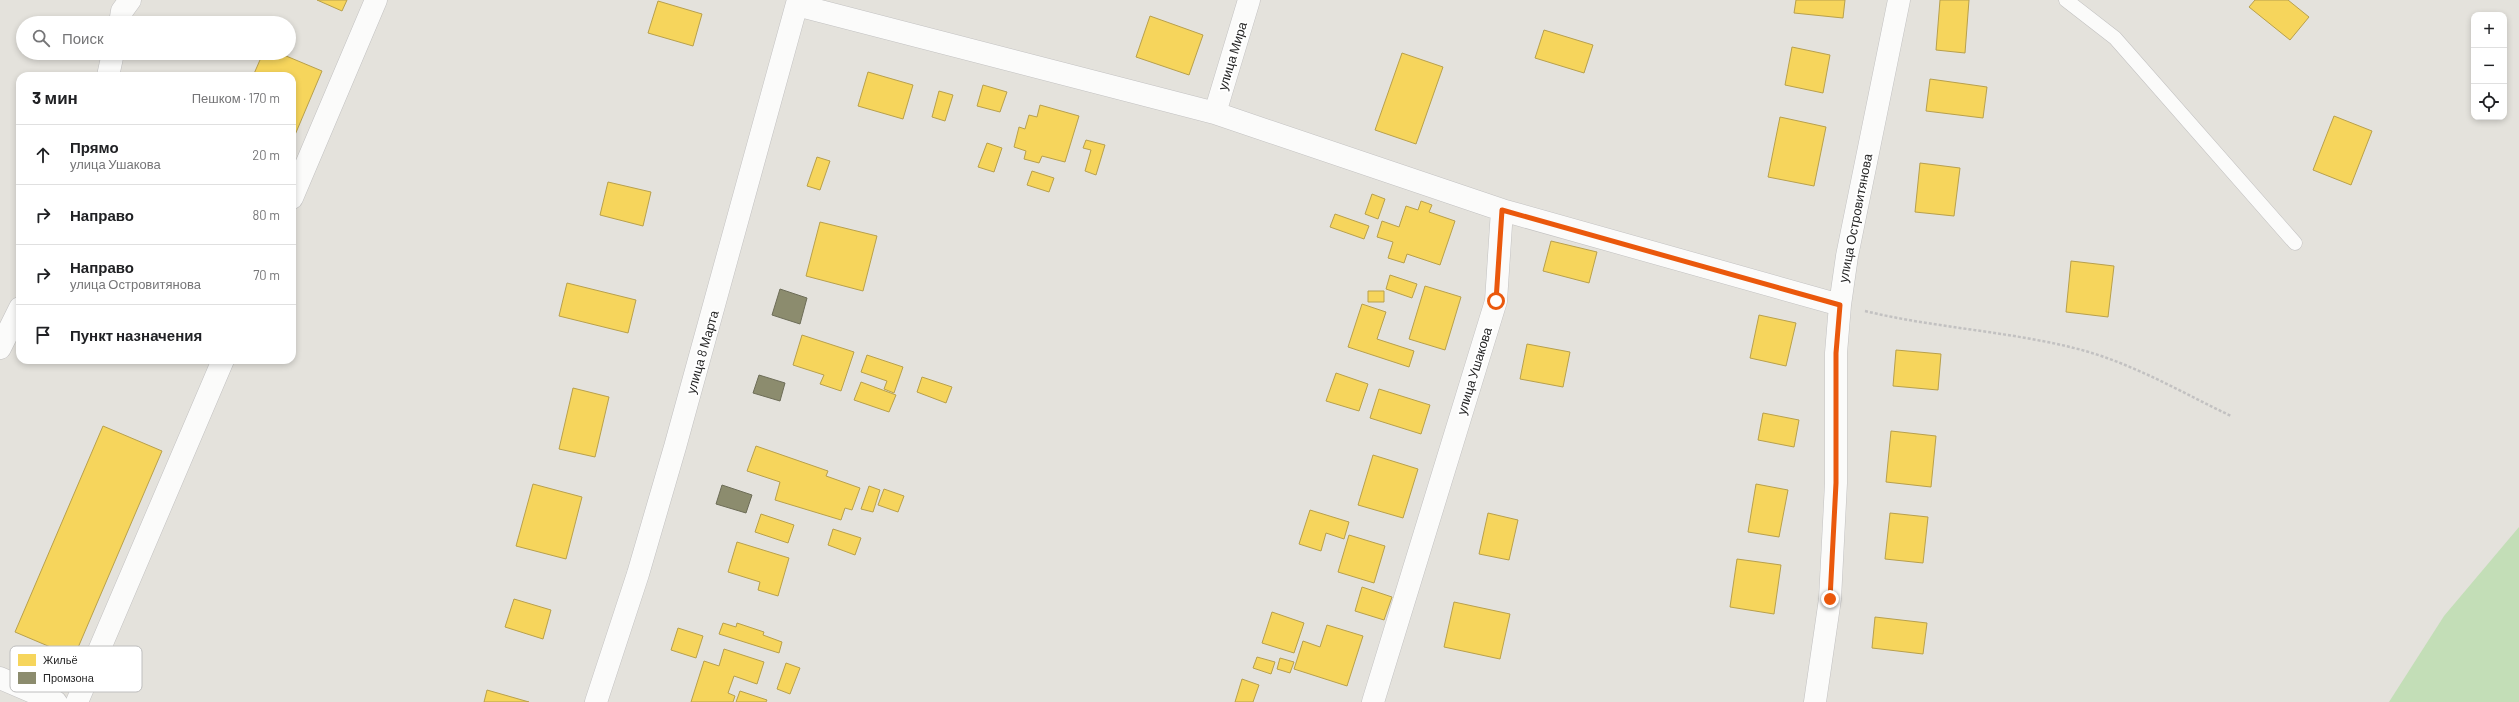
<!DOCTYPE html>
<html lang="ru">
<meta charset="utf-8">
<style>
:root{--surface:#fff;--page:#f6f6f6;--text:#202124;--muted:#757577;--line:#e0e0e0}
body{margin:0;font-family:Barlow,sans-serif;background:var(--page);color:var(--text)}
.controls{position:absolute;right:12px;top:12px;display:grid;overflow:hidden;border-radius:8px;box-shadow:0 2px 6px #0003}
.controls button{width:36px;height:36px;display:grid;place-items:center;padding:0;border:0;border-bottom:1px solid var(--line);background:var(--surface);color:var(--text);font:20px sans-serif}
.stop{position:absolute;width:12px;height:12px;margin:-9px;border:3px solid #ea580c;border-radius:50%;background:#fff}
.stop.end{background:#ea580c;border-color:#fff;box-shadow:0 1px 4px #0008}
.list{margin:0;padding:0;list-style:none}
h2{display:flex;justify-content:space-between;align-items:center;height:52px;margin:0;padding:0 16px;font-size:17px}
h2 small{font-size:13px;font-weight:400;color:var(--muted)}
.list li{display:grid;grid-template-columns:26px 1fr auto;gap:12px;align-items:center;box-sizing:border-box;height:60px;padding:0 16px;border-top:1px solid var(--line)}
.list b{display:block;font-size:15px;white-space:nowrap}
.list p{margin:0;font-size:13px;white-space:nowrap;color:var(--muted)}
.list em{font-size:13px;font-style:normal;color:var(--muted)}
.icon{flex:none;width:22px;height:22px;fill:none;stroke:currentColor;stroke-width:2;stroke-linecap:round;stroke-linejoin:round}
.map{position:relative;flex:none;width:2519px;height:702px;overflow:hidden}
.search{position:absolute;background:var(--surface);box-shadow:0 2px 6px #0003;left:16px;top:16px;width:280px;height:44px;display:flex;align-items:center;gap:10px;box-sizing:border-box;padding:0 14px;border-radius:22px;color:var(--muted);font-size:15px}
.panel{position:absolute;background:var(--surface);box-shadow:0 2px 6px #0003;left:16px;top:72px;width:280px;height:292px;border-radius:12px}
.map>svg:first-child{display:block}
.green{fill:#c3deb7}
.homes{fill:#f6d55c;stroke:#b8a04c}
.industry{fill:#8c8c6e;stroke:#6d6d58}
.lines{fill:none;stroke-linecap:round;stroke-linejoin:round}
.service-casing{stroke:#c2c1c1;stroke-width:15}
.minor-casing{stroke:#c2c1c1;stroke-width:23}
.path{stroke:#c2c1c1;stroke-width:2.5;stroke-dasharray:3 2;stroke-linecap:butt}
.service{stroke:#fbfbfa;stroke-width:14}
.minor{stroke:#fbfbfa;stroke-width:22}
.route{stroke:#ea580c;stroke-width:5}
.labels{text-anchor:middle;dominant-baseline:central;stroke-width:4;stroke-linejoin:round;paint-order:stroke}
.street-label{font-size:13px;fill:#262626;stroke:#fff}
.key{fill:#fff;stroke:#bebebe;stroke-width:1}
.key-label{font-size:11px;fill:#262626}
</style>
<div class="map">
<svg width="2519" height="702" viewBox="0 0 2519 702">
<rect width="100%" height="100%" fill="#e4e2dc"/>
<path class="green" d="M2519,527v175h-130l55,-86z"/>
<path class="homes" d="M317,0h30l-5,11z
M1796,0h49l-2,18 -49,-5z
M1940,0h29l-4,53 -29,-3z
M2255,0h33l21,17 -19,23 -41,-33z
M658,1l44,13 -9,32 -45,-13z
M1150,16l53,19 -14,40 -53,-18z
M1544,30l49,15 -9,28 -49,-15z
M1792,47l38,8 -7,38 -38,-8z
M263,53h16l43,18 -30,71v-66h-39z
M1402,53l41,14 -27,77 -41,-14z
M868,72l45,13 -10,34 -45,-13z
M1930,79l57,8 -4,31 -57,-7z
M983,85l24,7 -7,20 -23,-6z
M939,91l14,4 -8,26 -13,-4z
M1040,105l39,11 -14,46 -23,-6 -3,7 -15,-4 2,-8 -12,-4 5,-20 6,2 4,-14 8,2z
M2334,116l38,15 -21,54 -38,-15z
M1780,117l46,10 -12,59 -46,-9z
M1086,140l19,5 -9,30 -11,-4 6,-21 -8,-2z
M987,143l15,5 -8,24 -16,-5z
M817,157l13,4 -10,29 -13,-4z
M1920,163l40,5 -6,48 -39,-4z
M1032,171l22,7 -5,14 -22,-7z
M608,182l43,10 -8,34 -43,-11z
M1372,194l13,5 -7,20 -13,-5z
M1421,201l11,4 -3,7 26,9 -15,44 -33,-11 -3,9 -16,-5 5,-16 -16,-5 5,-16 17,6 7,-21 12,4z
M1335,214l34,12 -5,13 -34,-12z
M820,222l57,14 -14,55 -57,-15z
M1551,241l46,11 -8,31 -46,-12z
M2071,261l43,5 -6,51 -42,-5z
M1390,275l27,9 -5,14 -26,-9z
M567,283l69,17 -8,33 -69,-17z
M1425,286l36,11 -16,53 -36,-11z
M1368,291h16v11h-16z
M1362,304l24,8 -9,27 37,12 -5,16 -61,-20z
M1759,315l37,8 -10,43 -36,-8z
M802,335l52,17 -13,39 -21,-7 4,-9 -31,-10z
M1527,344l43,8 -7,35 -43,-8z
M1896,350l45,4 -3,36 -45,-4z
M867,355l36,12 -9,26 -10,-4 3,-8 -26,-9z
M1336,373l32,11 -9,27 -33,-10z
M922,377l30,10 -6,16 -29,-11z
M861,382l35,13 -7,17 -35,-12z
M573,388l36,9 -14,60 -36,-8z
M1379,389l51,16 -9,29 -51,-16z
M1763,413l36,7 -5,27 -36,-7z
M103,426l59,25 -88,206 -59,-25z
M1891,431l45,5 -5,51 -45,-5z
M756,446l72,25 -2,5 34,12 -8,22 -7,-2 -4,12 -66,-20 5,-18 -33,-11z
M1373,455l45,14 -15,49 -45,-13z
M533,484l49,13 -16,62 -50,-13z
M1756,484l32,6 -9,47 -31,-5z
M869,486l11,4 -7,22 -12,-3z
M884,489l20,7 -6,16 -20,-7z
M1310,510l39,12 -5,17 -18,-6 -5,18 -22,-7z
M1488,513l30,7 -9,40 -30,-6z
M1890,513l38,4 -5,46 -38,-4z
M761,514l33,11 -6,18 -33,-11z
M833,529l28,9 -6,17 -27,-10z
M1349,535l36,11 -11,37 -36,-11z
M737,542l52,16 -11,38 -20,-6 2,-8 -32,-10z
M1737,559l44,6 -7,49 -44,-7z
M1362,587l30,10 -8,23 -29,-9z
M514,599l37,11 -8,29 -38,-12z
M1454,602l56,12 -10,45 -56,-12z
M1272,612l32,11 -10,30 -32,-10z
M1875,617l52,6 -4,31 -51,-6z
M723,623l13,4 1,-4 27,9 -1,3 19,7 -3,11 -60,-19z
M1327,625l36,11 -16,50 -53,-17 9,-28 17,6z
M678,628l25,8 -7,22 -25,-8z
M724,649l40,13 -7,22 -23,-8 -6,17 7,3 -2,6h-42l13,-41 15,5z
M1257,657l18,5 -4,12 -18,-6z
M1280,658l14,4 -4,11 -13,-4z
M786,663l14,5 -10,26 -13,-5z
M1242,679l17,6 -6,17h-18z
M487,690l42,12h-45z
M740,691l27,9 -1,2h-30z"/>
<path class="industry" d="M780,289l27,9 -7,26 -28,-9z
M759,375l26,8 -5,18 -27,-8z
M722,485l30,10 -6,18 -30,-9z"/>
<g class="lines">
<defs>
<path id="service" d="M2066,0l49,38 180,205"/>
<path id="minor" d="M797,5l418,108 287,97 -6,91 -123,401
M120,23l2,-12 8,-11
M108,76l5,-23
M1215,113l34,-113
M292,198l84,-198
M1502,210l338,95
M0,348l20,-40
M0,678l56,24
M77,702l146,-342
M596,702l42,-128 37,-127 123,-447
M1815,702l15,-103 6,-116v-130l4,-48 7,-49 52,-256"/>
</defs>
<use href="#service" class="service-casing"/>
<use href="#minor" class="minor-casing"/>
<path class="path" d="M1865,311c70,17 143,20 213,38 54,14 103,43 153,67"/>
<use href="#service" class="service"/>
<use href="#minor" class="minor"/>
</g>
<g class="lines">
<path class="route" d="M1496,301l6,-91 338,95 -4,48v130l-6,116"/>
</g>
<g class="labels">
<g class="street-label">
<text transform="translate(1232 56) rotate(-73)">улица Мира</text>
<text transform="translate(1855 218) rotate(-79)">улица Островитянова</text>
<text transform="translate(702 352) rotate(-74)">улица 8 Марта</text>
<text transform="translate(1474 371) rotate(-73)">улица Ушакова</text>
</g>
</g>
<rect x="10" y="646" width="132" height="46" rx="6" class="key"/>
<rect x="18" y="654" width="18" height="12" fill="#f6d55c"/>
<rect x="18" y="672" width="18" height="12" fill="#8c8c6e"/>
<g class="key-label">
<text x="43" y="664">Жильё</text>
<text x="43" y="682">Промзона</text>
</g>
</svg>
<div class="controls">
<button>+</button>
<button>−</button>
<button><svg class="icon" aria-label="locate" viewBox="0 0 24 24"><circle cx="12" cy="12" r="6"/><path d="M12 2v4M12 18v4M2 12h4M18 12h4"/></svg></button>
</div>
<div class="stop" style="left:1496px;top:301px"></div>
<div class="stop end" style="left:1830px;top:599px"></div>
<div class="search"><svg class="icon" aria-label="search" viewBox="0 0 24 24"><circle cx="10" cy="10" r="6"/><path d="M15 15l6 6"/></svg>Поиск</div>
<section class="panel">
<h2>3 мин<small>Пешком · 170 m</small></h2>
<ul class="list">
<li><svg class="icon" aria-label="ahead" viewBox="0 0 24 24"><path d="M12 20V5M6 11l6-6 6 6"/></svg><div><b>Прямо</b><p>улица Ушакова</p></div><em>20 m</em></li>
<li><svg class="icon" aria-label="right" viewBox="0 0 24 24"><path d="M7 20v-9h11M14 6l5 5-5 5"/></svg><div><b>Направо</b></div><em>80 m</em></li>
<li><svg class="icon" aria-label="right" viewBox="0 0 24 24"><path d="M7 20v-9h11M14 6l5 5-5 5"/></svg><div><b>Направо</b><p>улица Островитянова</p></div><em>70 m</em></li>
<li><svg class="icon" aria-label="arrive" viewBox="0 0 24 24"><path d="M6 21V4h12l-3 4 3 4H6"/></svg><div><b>Пункт назначения</b></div></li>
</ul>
</section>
</div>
